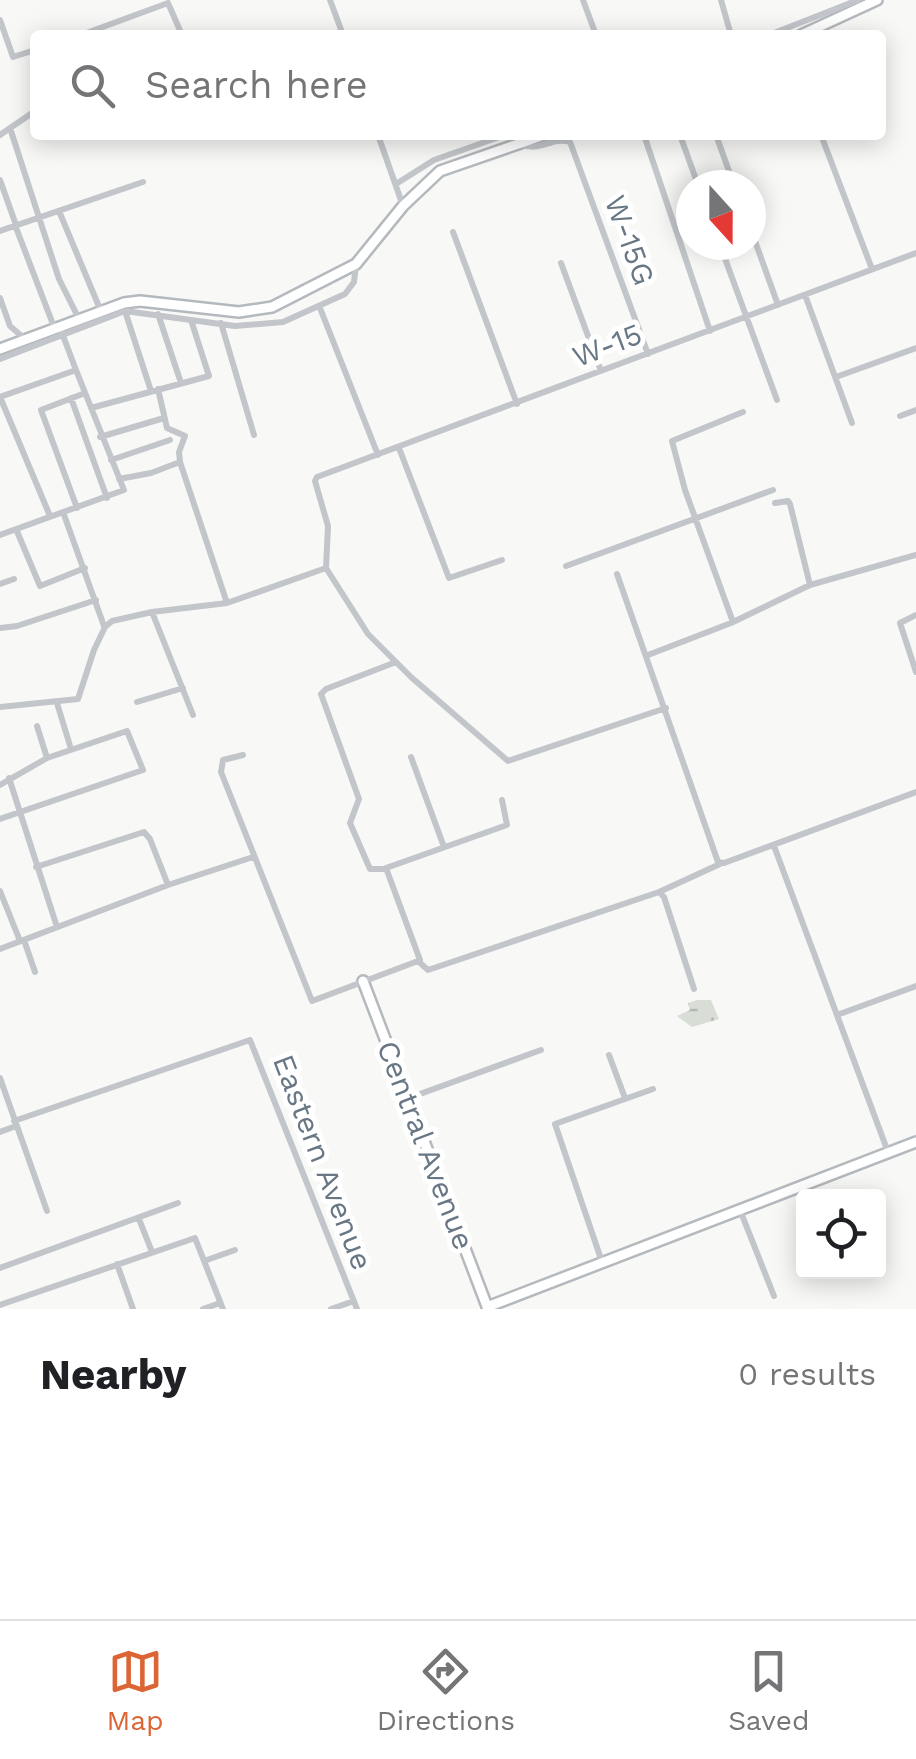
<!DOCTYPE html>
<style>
:root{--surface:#fff;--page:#f2f2f2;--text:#202124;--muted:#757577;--line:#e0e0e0;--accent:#db6534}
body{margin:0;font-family:"Work Sans",sans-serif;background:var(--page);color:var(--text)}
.controls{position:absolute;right:30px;bottom:30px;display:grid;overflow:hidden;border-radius:10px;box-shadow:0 5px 25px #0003}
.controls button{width:90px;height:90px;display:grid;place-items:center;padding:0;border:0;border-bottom:2px solid var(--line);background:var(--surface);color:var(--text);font:50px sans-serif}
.compass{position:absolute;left:676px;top:170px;width:90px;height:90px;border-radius:50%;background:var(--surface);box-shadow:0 5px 25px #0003;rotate:159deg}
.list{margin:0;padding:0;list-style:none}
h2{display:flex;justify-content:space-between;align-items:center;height:130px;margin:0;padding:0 40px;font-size:42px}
h2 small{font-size:32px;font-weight:400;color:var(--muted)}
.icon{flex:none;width:55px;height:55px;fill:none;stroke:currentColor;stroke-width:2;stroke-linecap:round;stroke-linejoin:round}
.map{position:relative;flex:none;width:916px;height:1309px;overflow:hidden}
.search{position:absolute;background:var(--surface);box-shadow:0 5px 25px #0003;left:30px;right:30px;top:30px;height:110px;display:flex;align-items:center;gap:25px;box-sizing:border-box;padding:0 35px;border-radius:10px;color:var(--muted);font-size:38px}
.sheet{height:310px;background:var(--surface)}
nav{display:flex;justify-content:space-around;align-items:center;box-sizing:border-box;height:140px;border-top:2px solid var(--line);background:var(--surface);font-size:28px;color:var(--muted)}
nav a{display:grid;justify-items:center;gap:5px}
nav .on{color:var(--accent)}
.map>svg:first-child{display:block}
.wetland{fill:url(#wetland-marsh)}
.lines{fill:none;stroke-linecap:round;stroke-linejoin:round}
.secondary-casing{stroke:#b4b9be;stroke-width:14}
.street{stroke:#c2c5c9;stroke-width:6}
.secondary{stroke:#fff;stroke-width:9}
.labels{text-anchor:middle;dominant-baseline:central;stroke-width:10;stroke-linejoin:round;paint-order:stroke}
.street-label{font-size:30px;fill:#697785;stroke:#fff}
</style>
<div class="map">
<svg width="916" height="1309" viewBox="0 0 916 1309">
<defs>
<pattern id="wetland-marsh" width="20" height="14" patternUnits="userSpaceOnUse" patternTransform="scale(2.5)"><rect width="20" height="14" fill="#d8ddd5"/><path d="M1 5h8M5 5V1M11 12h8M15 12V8" fill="none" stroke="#b3b8b2"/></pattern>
</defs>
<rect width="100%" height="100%" fill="#f8f8f6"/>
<path class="wetland" d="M697,1000h14l8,19 -27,8 -15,-11 13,-6 -2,-7z"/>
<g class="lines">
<defs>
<path id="secondary" d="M801,35l76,-35
M0,349l124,-46 16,-2 99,11 33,-5 84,-43 47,-58 37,-35 104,-36
M363,981l125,328
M487,1307l429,-165"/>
</defs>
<use href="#secondary" class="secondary-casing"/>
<path class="street" d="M330,0l13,35
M583,0l13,35
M721,0l10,35
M0,20l13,37 22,-7
M81,35l87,-32 14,32
M769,35l89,-35
M10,128l49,151 19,38
M0,135l35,-24
M378,135l25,71
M517,135l3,9c21,9 31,-8 50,-2l78,212
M644,135l66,196
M680,135l18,50
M716,135l18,50
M821,135l51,134
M0,180l16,45
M396,184l38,-24 71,-25
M59,211l41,98
M15,225l39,102
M751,230l27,75
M0,231l143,-49
M453,232l64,172
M720,245l57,155
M561,263l40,108
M805,295l47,128
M0,298l10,28 15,13
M320,308l58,147
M125,311l26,80
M158,314l23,69
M221,323l33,112
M0,359l125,-48 110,15 48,-4 62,-28 9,-12 2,-18
M836,377l80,-29
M158,389l9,39 18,8 -6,16 1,10 47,141
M71,398l36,100
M91,408l118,-32 -18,-56
M900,416l16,-6
M100,437l64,-19
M399,448l50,130 53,-18
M111,460l59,-20
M119,479l32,-6 29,-11
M77,508l-36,-98 44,-17
M63,512l41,114
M50,516l-50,-119 76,-27 -14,-37
M16,529l24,57 45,-18
M0,535l124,-45 -48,-120
M566,566l207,-76
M326,568l42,66 43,43 97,84 158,-53
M617,574l101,288 6,1 192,-71
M0,584l14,-5
M810,585l106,-30
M152,612l41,103
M916,615l-16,8 16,49
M733,622l-48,-132 -13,-49 71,-29
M0,628l17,-2 79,-26
M648,655l83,-32 79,-38 -20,-81 -2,-3 -13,2
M137,702l46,-14
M57,703l14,46
M0,707l78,-8 16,-49 11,-23 7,-6 40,-9 75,-9 99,-35 2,-42 -13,-45 2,-4 599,-224
M37,726l10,32
M243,755l-20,5 -2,12 91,229 106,-40 10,9 231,-78 5,5 30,92
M411,757l33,90
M9,778l48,149
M0,785l47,-27 80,-27 16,39 -143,49
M774,846l114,306
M36,867l108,-35 6,7 18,46
M385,869h-15l-20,-46 9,-24 -38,-105 5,-5 70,-27
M0,891l20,50
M659,892l61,-28
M24,940l11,32
M0,949l168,-64 85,-28
M420,960l-34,-92 121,-43 -5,-25
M837,1015l79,-29
M609,1055l16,43
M0,1078l47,133
M409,1098l132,-48
M14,1121l236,-81 107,269
M0,1132l16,-6
M740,1210l34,86
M139,1219l13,33
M204,1261l31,-11
M602,1262l-47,-138 98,-35
M117,1264l16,45
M0,1268l178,-65
M0,1305l195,-67 28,71
M203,1309l17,-6
M331,1309l23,-8"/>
<use href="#secondary" class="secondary"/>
</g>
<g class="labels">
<g class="street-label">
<text transform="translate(630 240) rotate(70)">W-15G</text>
<text transform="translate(607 345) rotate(-21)">W-15</text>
<text transform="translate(426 1145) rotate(69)">Central Avenue</text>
<text transform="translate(323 1162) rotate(69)">Eastern Avenue</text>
</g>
</g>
</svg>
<div class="controls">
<button><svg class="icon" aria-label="locate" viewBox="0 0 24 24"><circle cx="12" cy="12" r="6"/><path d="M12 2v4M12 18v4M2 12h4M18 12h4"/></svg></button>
</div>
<svg class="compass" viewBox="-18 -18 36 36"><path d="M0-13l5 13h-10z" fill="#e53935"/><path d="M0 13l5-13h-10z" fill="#757577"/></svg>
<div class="search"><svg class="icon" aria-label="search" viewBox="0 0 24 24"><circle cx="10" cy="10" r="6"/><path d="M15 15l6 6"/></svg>Search here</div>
</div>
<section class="sheet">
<h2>Nearby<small>0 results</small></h2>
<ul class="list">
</ul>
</section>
<nav>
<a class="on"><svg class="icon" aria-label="map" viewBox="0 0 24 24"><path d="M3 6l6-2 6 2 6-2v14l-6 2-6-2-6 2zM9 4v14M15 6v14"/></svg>Map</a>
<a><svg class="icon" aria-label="directions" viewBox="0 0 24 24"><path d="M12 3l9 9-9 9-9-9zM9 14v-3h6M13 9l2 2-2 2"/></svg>Directions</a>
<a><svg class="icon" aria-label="saved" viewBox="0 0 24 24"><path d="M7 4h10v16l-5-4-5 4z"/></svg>Saved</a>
</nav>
